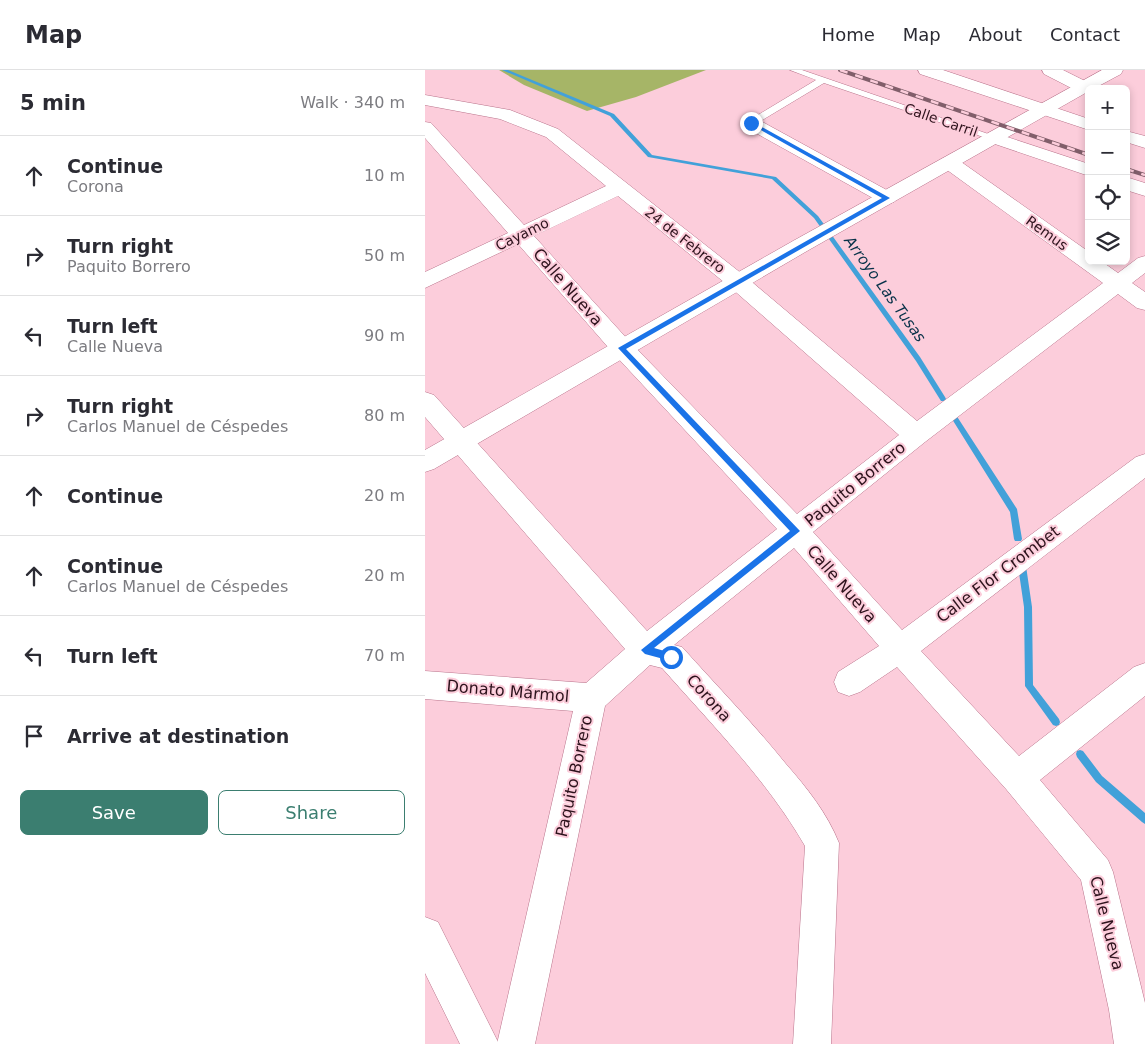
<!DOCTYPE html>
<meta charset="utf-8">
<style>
:root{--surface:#fff;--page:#f7f7f7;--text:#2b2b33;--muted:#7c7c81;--line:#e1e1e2;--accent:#3b7e70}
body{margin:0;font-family:"DejaVu Sans",sans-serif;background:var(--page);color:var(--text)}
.controls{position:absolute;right:15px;top:15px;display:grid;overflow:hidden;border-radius:8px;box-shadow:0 2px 8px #0003}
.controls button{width:45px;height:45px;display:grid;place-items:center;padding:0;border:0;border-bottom:1px solid var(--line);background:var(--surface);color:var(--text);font:25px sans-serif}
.stop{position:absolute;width:15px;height:15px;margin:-11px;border:4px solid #1a73e8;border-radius:50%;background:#fff}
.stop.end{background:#1a73e8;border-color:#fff;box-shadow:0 1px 5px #0008}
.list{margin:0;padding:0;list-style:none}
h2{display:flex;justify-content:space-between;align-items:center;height:65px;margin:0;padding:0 20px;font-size:21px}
h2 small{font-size:16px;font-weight:400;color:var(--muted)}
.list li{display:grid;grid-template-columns:32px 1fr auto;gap:15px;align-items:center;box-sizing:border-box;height:80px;padding:0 20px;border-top:1px solid var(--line)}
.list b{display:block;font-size:19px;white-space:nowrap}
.list p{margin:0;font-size:16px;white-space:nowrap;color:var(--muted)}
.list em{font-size:16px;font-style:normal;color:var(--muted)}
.actions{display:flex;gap:10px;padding:15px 20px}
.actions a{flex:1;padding:11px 0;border:1px solid var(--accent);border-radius:8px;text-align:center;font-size:18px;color:var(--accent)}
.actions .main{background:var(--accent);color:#fff}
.icon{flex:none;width:28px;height:28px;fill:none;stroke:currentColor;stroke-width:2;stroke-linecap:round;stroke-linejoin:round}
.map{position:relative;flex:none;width:720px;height:974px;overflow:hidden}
header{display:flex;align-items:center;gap:30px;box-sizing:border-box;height:70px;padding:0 25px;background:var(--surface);border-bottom:1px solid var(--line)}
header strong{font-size:24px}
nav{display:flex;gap:28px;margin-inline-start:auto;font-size:18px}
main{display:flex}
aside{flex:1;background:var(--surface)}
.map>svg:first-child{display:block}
.green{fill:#a6b567}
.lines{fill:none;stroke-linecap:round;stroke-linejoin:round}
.stream{fill:#42a1d9;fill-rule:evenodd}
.service-casing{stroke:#b9738b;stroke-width:1}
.minor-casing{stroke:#b9738b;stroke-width:1}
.tertiary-casing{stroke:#b9738b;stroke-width:1}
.secondary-casing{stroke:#b9738b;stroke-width:1}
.service{fill:#fff;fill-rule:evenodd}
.minor{fill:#fff;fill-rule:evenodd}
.tertiary{fill:#fff;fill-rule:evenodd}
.secondary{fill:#fff;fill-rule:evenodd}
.rail-casing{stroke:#815e6a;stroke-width:4}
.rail{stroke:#fccddb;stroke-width:2.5;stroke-dasharray:8;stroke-linecap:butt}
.route{fill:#1a73e8}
.labels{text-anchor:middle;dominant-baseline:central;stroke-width:4;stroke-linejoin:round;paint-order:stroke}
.far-street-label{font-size:14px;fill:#2d121c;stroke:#fccddb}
.far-water-label{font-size:15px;font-style:italic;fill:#073148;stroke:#fccddb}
.street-label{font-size:16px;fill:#2d121c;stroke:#fccddb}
</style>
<header>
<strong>Map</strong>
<nav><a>Home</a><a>Map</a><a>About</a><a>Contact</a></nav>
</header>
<main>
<aside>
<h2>5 min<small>Walk · 340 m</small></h2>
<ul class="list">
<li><svg class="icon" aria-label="ahead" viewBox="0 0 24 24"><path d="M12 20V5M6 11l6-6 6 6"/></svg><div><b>Continue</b><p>Corona</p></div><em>10 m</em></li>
<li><svg class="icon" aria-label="right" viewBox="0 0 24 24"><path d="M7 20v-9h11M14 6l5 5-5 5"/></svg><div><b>Turn right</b><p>Paquito Borrero</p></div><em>50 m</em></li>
<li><svg class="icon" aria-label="left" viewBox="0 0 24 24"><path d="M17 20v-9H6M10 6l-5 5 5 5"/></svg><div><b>Turn left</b><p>Calle Nueva</p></div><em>90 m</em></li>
<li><svg class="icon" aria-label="right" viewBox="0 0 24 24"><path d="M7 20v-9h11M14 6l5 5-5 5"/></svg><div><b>Turn right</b><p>Carlos Manuel de Céspedes</p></div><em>80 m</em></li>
<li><svg class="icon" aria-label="ahead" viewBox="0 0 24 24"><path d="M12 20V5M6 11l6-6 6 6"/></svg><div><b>Continue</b></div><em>20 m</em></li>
<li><svg class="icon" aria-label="ahead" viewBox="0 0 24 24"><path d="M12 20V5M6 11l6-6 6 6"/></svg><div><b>Continue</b><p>Carlos Manuel de Céspedes</p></div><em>20 m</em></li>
<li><svg class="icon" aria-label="left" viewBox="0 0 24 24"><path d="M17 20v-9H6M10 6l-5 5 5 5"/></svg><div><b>Turn left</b></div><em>70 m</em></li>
<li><svg class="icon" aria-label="arrive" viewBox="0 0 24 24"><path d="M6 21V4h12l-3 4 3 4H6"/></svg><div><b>Arrive at destination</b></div></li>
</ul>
<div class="actions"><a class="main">Save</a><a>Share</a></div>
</aside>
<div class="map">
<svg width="720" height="974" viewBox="0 0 720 974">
<rect width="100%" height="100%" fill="#fccddb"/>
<path class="green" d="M74,0h207l-70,27 -49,14 -63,-26z"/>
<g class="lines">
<path class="stream" d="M77,0h6l106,44 38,41 124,22 42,39 102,141 25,40 1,2 -1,2h-4l-25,-40 -102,-143 -42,-39 -124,-22 -38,-41z
M529,344l2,1 61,94 5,30 -1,2h-6l-1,-2 -4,-27 -58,-93 -1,-2z
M597,493l3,1 1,2 6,41 1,78 26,34 1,3 -1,3 -3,1 -3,-1 -28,-39 -1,-79 -6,-41 1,-2z
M655,680l3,1 19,25 43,37v11l-3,-2 -46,-40 -19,-25 -1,-3 1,-3z"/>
<defs>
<path id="service" d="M365,0h12l198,68 -5,3 -3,-1 -168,-57 -70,42h-6v-4l68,-41z"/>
<path id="minor" d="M617,0h21l26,13 3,4 -3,4h-12l-33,-17z
M0,25l85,15 48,19 188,148 171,144 186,-138 -160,-116 -2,-4 2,-4 7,-2 7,2 132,93v9h12l17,12 20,-15 7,-2v17l-13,10 13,9v18l-8,-2 -19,-14 -193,148 -112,90 89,98 234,-173 9,-3v24l-224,173 98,105 115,-89 11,-4v33l-105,84 68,80 5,12 32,131v41h-31l-5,-34 -28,-130 -75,-91 -109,-122 -37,25 -11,4 -11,-4 -4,-10 4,-10 41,-26 -85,-98 -120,97 8,2c35,39 71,76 104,117 21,24 41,49 53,79l-8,201h-38l12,-198c-38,-66 -93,-121 -143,-178l-12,-3 -45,41 -70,338h-38l76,-333 -148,-12v-28l161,12 39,-34 -200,-232v-25l9,3 213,236 130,-102 -163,-175 -96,-110 -93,44v-16l83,-39 -83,-95v-16l6,1 93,102 82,-39 -60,-49 -46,-18 -75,-14zM193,126l112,91 169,148 -102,79 -167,-172 -96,-106z
M326,48l6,1 137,75 3,4 -3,4 -7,2 -7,-2 -135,-75 -3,-4 3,-4z
M570,63l94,31v12l-100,-34 -3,-4 3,-4z
M701,107l19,6v13l-19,-6z"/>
<path id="tertiary" d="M677,0h21l-2,4 -28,15h-4v2l-282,160 -373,218 -9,3v-22l368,-209z
M0,847l13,5 61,122h-39l-35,-71z"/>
<path id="secondary" d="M493,0h25l146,49v11l-169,-56z
M701,61l19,5v12l-19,-6z"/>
</defs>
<use href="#service" class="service-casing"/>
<use href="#minor" class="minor-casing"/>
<use href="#tertiary" class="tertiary-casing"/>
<use href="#secondary" class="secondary-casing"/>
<use href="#service" class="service"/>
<use href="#minor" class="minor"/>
<use href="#tertiary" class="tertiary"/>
<use href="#secondary" class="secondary"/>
<defs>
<path id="rail" d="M415,0l249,85
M701,99l19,6"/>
</defs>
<use href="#rail" class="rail-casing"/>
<use href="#rail" class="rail"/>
</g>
<path class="route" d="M326,51l139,77 -264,151 174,182 -146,117 21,6 1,3 -5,4 -26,-7 -4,-4 149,-119 -172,-183 264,-150 -132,-74z"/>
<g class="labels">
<g class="far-street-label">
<text transform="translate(516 50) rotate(19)">Calle Carril</text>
<text transform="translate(622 163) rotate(36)">Remus</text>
<text transform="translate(97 164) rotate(-26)">Cayamo</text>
<text transform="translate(260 170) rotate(38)">24 de Febrero</text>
</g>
<g class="far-water-label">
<text transform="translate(460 219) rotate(54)">Arroyo Las Tusas</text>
</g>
<g class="street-label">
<text transform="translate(143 217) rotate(49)">Calle Nueva</text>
<text transform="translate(430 414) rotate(-39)">Paquito Borrero</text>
<text transform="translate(573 504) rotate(-37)">Calle Flor Crombet</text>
<text transform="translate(417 514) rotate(49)">Calle Nueva</text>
<text transform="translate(83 621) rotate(5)">Donato Mármol</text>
<text transform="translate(284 628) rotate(48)">Corona</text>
<text transform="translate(149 706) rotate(-78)">Paquito Borrero</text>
<text transform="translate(682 853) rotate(76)">Calle Nueva</text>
</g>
</g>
</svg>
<div class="controls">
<button>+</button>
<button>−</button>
<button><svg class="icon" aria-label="locate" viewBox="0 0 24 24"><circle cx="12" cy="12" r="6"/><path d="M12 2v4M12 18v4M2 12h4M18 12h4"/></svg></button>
<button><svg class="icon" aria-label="layers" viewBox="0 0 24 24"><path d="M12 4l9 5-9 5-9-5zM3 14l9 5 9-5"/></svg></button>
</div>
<div class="stop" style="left:246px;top:587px"></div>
<div class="stop end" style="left:326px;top:53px"></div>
</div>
</main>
